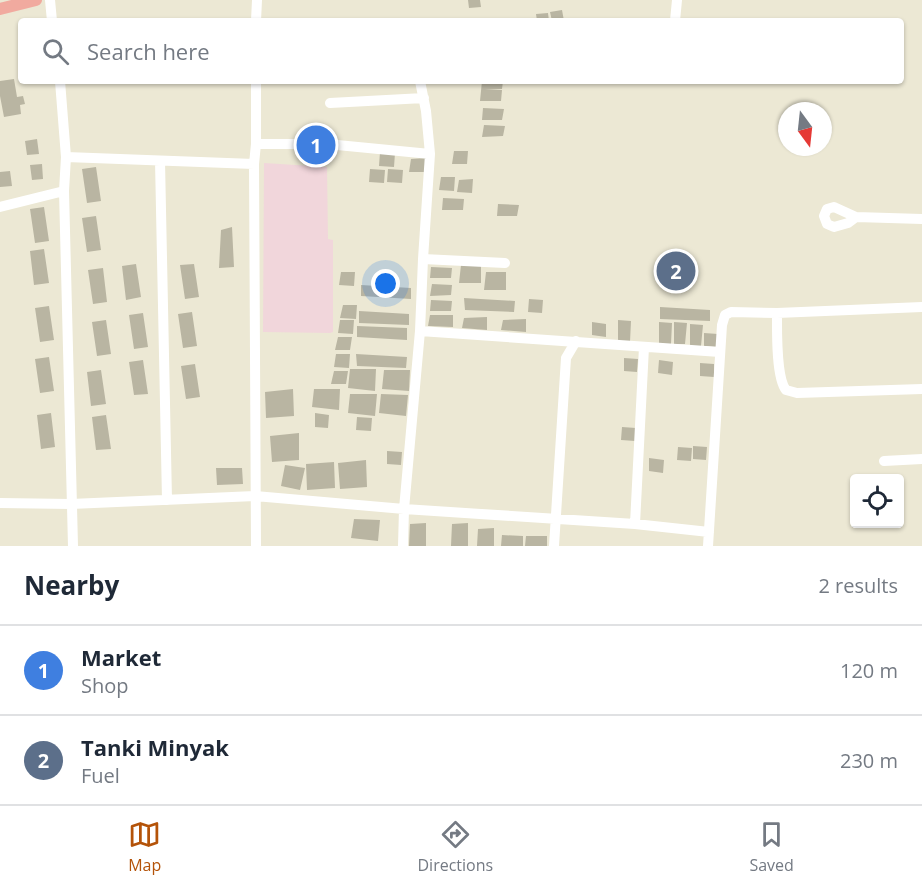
<!DOCTYPE html>
<style>
:root{--surface:#fff;--page:#f2f2f3;--text:#1f2937;--muted:#747a83;--line:#e0e1e3;--accent:#b45309}
body{margin:0;font-family:"Open Sans",sans-serif;background:var(--page);color:var(--text)}
.controls{position:absolute;right:18px;bottom:18px;display:grid;overflow:hidden;border-radius:6px;box-shadow:0 2px 4px #0004}
.controls button{width:54px;height:54px;display:grid;place-items:center;padding:0;border:0;border-bottom:2px solid var(--line);background:var(--surface);color:var(--text);font:30px sans-serif}
.compass{position:absolute;left:778px;top:102px;width:54px;height:54px;border-radius:50%;background:var(--surface);box-shadow:0 2px 4px #0004;rotate:165deg}
.you{position:absolute;left:386px;top:284px;width:21px;height:21px;margin:-15px;border:4px solid #fff;border-radius:50%;background:#1a73e8;box-shadow:0 0 0 9px #1a73e833}
.badge{display:grid;place-items:center;width:39px;height:39px;border-radius:50%;background:var(--accent);color:#fff;font-size:20px;font-weight:700}
.pin{position:absolute;translate:-50% -50%;border:3px solid #fff;box-shadow:0 2px 6px #0006}
.list{margin:0;padding:0;list-style:none}
h2{display:flex;justify-content:space-between;align-items:center;height:78px;margin:0;padding:0 24px;font-size:26px}
h2 small{font-size:20px;font-weight:400;color:var(--muted)}
.list li{display:grid;grid-template-columns:39px 1fr auto;gap:18px;align-items:center;box-sizing:border-box;height:90px;padding:0 24px;border-top:2px solid var(--line)}
.list b{display:block;font-size:22px;white-space:nowrap}
.list p{margin:0;font-size:20px;white-space:nowrap;color:var(--muted)}
.list em{font-size:20px;font-style:normal;color:var(--muted)}
.icon{flex:none;width:33px;height:33px;fill:none;stroke:currentColor;stroke-width:2;stroke-linecap:round;stroke-linejoin:round}
.map{position:relative;flex:none;width:922px;height:546px;overflow:hidden}
.search{position:absolute;background:var(--surface);box-shadow:0 2px 4px #0004;left:18px;right:18px;top:18px;height:66px;display:flex;align-items:center;gap:15px;box-sizing:border-box;padding:0 21px;border-radius:6px;color:var(--muted);font-size:22px}
.sheet{height:258px;background:var(--surface)}
nav{display:flex;justify-content:space-around;align-items:center;box-sizing:border-box;height:84px;border-top:2px solid var(--line);background:var(--surface);font-size:16px;color:var(--muted)}
nav a{display:grid;justify-items:center;gap:3px}
nav .on{color:var(--accent)}
.map>svg:first-child{display:block}
.commercial{fill:#f1d6db}
.building{fill:#b9b5a2}
.lines{fill:none;stroke-linecap:round;stroke-linejoin:round}
.minor{stroke:#fff;stroke-width:10}
.major{stroke:#f1aa9f;stroke-width:12}
</style>
<div class="map">
<svg width="922" height="546" viewBox="0 0 922 546">
<rect width="100%" height="100%" fill="#ece8d4"/>
<path class="commercial" d="M264,163l63,4 1,72 5,1v92l-3,1 -67,-1z"/>
<path class="building" d="M468,0h12l1,7 -12,1z
M562,10l2,11h-12l-2,-9z
M548,13l1,8h-12l-1,-7z
M14,79l3,18 6,-1 2,8 -5,1 1,9 -17,3 -4,-21v-15z
M482,81h21l-1,8h-17l17,1 -1,11h-21z
M483,108l21,1 -2,11h-20z
M484,125l21,1 -2,10 -21,1z
M37,139l2,15 -12,1 -2,-14z
M454,151h14l-1,13h-15z
M380,152l15,1 -1,14 -15,-1z
M426,158l-2,14h-15l2,-13z
M42,164l1,15 -11,1 -2,-15z
M96,167l5,34 -14,2 -5,-34z
M370,169l15,1 -1,13 -15,-1z
M388,169l15,1 -1,13 -15,-1z
M10,171l2,15 -12,1v-15z
M441,177h14l-1,14 -15,-1z
M473,179l-1,14 -15,-1 2,-12z
M443,198l21,1 -1,11h-21z
M498,204l21,1 -2,11h-20z
M44,207l5,34 -14,2 -5,-34z
M96,216l5,34 -14,2 -5,-34z
M232,227l2,40 -15,1 2,-38z
M44,249l5,34 -15,2 -4,-34z
M136,264l5,33 -15,3 -4,-34z
M194,264l5,33 -14,2 -5,-34z
M461,265h20v18h-22z
M431,267l21,1 -1,10h-21z
M103,268l4,34 -14,2 -5,-34z
M341,272h14l-1,14 -15,-1z
M486,272h20v18h-22z
M432,284l20,1 -1,10 -21,1z
M361,285l50,3v11l-50,-3z
M464,298l51,3 -1,11 -49,-2z
M529,299l14,1 -1,13 -14,-1z
M431,300l21,1 -1,10h-21z
M343,305h14l-1,14 -16,-1z
M49,306l5,34 -14,2 -5,-34z
M660,307l50,3v11l-50,-2z
M359,311l50,3v11l-50,-2z
M192,312l5,34 -14,2 -5,-34z
M143,313l5,34 -14,2 -5,-34z
M430,315h23v12l-25,-1z
M487,317v13l-25,-2 2,-10z
M526,319v13l-25,-2 2,-10z
M106,320l5,34 -14,2 -5,-34z
M340,320h14l-1,14 -15,-1z
M618,320l13,1 -1,21 -12,1z
M592,322l14,2v13l-14,-2z
M659,322l13,1 -1,21h-12z
M674,322l13,1 -2,21h-11z
M690,324l13,1 -2,21 -11,1z
M357,326l50,2v12l-50,-3z
M704,333l14,1 -1,13 -13,-1z
M338,337h14l-2,13h-15z
M336,354h14l-1,14 -15,-1z
M356,354l51,3 -1,11 -49,-2z
M49,357l5,34 -14,2 -5,-34z
M624,358l14,1 -1,13 -13,-1z
M143,360l5,34 -14,1 -5,-33z
M659,360l14,2 -1,13 -14,-2z
M700,363l14,1v13l-14,-1z
M195,364l5,33 -14,2 -5,-33z
M350,369h26l-1,22 -27,-3z
M101,370l5,34 -15,2 -4,-34z
M384,370h26l-1,21 -27,-2z
M334,371h14l-2,13h-15z
M293,389l1,27 -28,2 -1,-26z
M314,389h26l-1,21 -27,-3z
M350,394h27l-2,22 -27,-3z
M381,394l27,1 -2,21 -27,-3z
M51,413l4,34 -14,2 -4,-34z
M315,413l14,2 -1,13 -13,-1z
M106,415l5,34 -15,1 -4,-33z
M357,417l15,1 -1,13 -15,-1z
M622,427l14,1 -1,13 -14,-1z
M299,433v27l-27,2 -2,-26z
M693,446l14,1 -1,13 -13,-1z
M678,447l14,1 -1,13 -14,-1z
M387,451l15,1 -1,13 -14,-1z
M649,458l15,2 -1,13 -14,-2z
M366,460l1,27 -27,2 -2,-26z
M334,462l1,26 -28,2 -1,-26z
M285,465l20,3 -5,22 -19,-4z
M216,468h26l1,16 -26,1z
M354,519l26,1 -2,21 -27,-3z
M426,523v23h-17l1,-22z
M468,523v23h-17l1,-22z
M494,528v18h-17l1,-17z
M502,535l21,1v10h-22z
M526,536h21v10h-22z"/>
<g class="lines">
<path class="minor" d="M50,0l2,21
M256,21l1,-21
M675,21l2,-21
M60,81l6,76 -2,34 9,355
M256,81v63l-2,20 2,382
M330,103l94,-5
M256,144h71l103,10
M66,157l188,7
M160,161l7,339
M0,207l64,-16
M856,217l-8,6 -14,4 -7,-3 -3,-8 3,-7 7,-2 22,10 66,2
M423,259l82,4
M777,313c0,17 -1,65 9,77l11,3 125,-4
M420,331l300,21
M884,461l38,-2
M0,503l71,1 184,-8 149,13 231,15 74,8
M635,524l9,-177
M403,546l1,-37 16,-178 3,-72 7,-105 -4,-43 -6,-30
M554,546l12,-188 10,-17
M708,546l14,-221 3,-10 6,-3 46,1 145,-6"/>
<path class="major" d="M0,9l36,-9"/>
</g>
</svg>
<div class="controls">
<button><svg class="icon" aria-label="locate" viewBox="0 0 24 24"><circle cx="12" cy="12" r="6"/><path d="M12 2v4M12 18v4M2 12h4M18 12h4"/></svg></button>
</div>
<svg class="compass" viewBox="-18 -18 36 36"><path d="M0-13l5 13h-10z" fill="#e53935"/><path d="M0 13l5-13h-10z" fill="#747a83"/></svg>
<div class="you"></div>
<div class="pin badge" style="left:316px;top:145px;background:#3f7fe0">1</div>
<div class="pin badge" style="left:676px;top:271px;background:#5c6f8a">2</div>
<div class="search"><svg class="icon" aria-label="search" viewBox="0 0 24 24"><circle cx="10" cy="10" r="6"/><path d="M15 15l6 6"/></svg>Search here</div>
</div>
<section class="sheet">
<h2>Nearby<small>2 results</small></h2>
<ul class="list">
<li><span class="badge" style="background:#3f7fe0">1</span><div><b>Market</b><p>Shop</p></div><em>120 m</em></li>
<li><span class="badge" style="background:#5c6f8a">2</span><div><b>Tanki Minyak</b><p>Fuel</p></div><em>230 m</em></li>
</ul>
</section>
<nav>
<a class="on"><svg class="icon" aria-label="map" viewBox="0 0 24 24"><path d="M3 6l6-2 6 2 6-2v14l-6 2-6-2-6 2zM9 4v14M15 6v14"/></svg>Map</a>
<a><svg class="icon" aria-label="directions" viewBox="0 0 24 24"><path d="M12 3l9 9-9 9-9-9zM9 14v-3h6M13 9l2 2-2 2"/></svg>Directions</a>
<a><svg class="icon" aria-label="saved" viewBox="0 0 24 24"><path d="M7 4h10v16l-5-4-5 4z"/></svg>Saved</a>
</nav>
